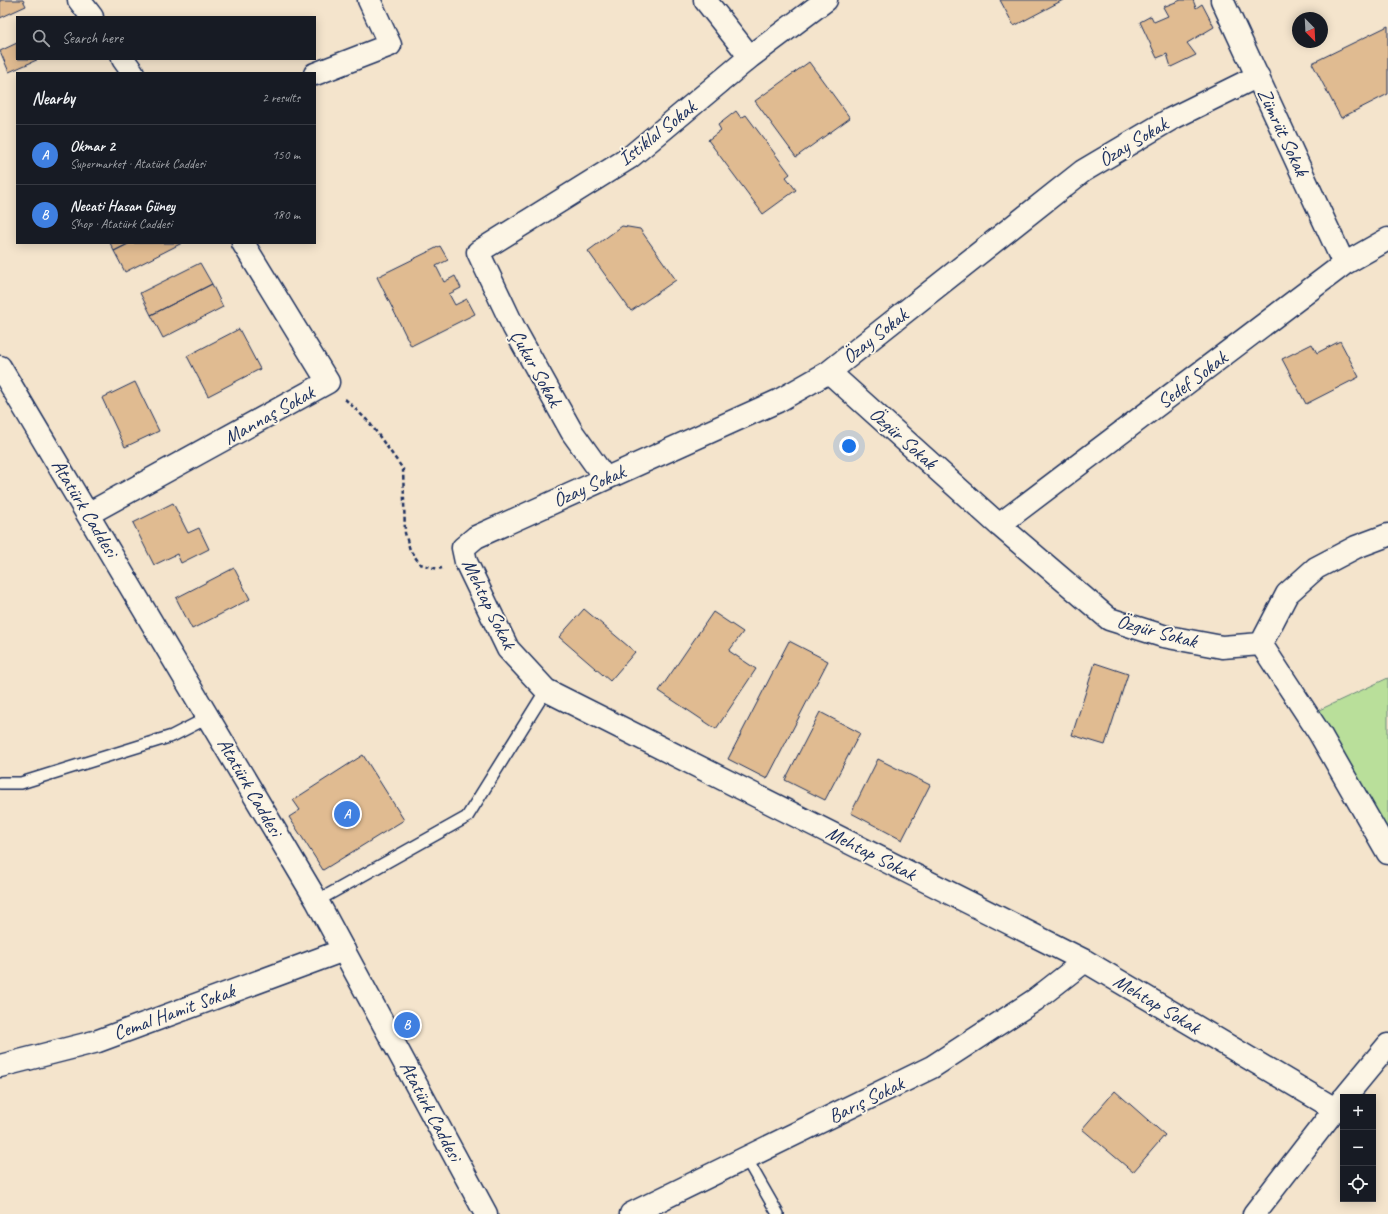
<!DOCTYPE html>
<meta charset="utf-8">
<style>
:root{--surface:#171b24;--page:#242831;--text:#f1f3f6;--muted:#9ea1a6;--line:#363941;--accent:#b45309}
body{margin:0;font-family:Caveat,sans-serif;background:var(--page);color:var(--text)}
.controls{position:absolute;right:12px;bottom:12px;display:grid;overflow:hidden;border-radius:0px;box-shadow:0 2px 10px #0003}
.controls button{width:36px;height:36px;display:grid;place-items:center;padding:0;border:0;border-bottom:1px solid var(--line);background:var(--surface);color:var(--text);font:20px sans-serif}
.compass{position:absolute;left:1292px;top:12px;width:36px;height:36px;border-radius:50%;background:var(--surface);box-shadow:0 2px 10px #0003;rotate:156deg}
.you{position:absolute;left:849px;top:446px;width:14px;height:14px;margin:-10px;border:3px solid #fff;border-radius:50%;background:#1a73e8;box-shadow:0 0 0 6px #1a73e833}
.badge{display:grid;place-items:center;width:26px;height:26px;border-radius:50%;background:var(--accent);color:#fff;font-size:13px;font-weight:700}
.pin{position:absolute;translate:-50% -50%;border:2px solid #fff;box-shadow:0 1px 4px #0006}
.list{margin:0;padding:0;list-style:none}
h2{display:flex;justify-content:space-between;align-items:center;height:52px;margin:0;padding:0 16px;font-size:17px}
h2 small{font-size:13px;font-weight:400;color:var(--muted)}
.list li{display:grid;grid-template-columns:26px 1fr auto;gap:12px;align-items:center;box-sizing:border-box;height:60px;padding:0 16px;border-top:1px solid var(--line)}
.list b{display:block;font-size:15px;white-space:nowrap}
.list p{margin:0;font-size:13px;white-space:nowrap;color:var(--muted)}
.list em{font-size:13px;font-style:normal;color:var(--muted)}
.icon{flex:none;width:22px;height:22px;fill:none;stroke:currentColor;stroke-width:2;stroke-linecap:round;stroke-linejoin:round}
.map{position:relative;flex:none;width:1388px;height:1214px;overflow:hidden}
.search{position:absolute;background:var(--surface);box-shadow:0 2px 10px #0003;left:16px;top:16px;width:300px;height:44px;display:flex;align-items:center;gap:10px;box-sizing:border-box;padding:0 14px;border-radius:0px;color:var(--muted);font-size:15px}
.panel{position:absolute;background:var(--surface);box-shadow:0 2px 10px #0003;left:16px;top:72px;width:300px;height:172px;border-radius:0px}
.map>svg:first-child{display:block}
.park{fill:#b9df9a;stroke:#6a877c}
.building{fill:#e0bb91;stroke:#1b2f5e}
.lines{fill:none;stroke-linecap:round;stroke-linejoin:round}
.lane-casing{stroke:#1b2f5e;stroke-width:14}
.street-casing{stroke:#1b2f5e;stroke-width:25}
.secondary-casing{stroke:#1b2f5e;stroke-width:25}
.path{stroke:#1b2f5e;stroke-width:2.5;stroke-dasharray:4 3;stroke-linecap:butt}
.lane{stroke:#fcf5e5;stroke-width:11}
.street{stroke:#fcf5e5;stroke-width:22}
.secondary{stroke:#fcf5e5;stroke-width:22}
.labels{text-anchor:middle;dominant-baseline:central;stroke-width:4;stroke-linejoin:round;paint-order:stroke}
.street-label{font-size:20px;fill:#1b2f5e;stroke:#fcf5e5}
</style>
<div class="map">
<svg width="1388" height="1214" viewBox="0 0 1388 1214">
<rect width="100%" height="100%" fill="#f4e4cc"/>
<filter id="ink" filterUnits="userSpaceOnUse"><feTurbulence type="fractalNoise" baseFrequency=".025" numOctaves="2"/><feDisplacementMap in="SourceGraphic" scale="8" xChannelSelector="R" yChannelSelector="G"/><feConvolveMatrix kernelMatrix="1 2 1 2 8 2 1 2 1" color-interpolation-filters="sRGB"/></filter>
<g filter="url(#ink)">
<path class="park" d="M1388,678v153l-71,-120z"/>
<path class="building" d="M0,0h23l3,6 -26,12z
M1000,0h63l-49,26z
M1181,0h12l3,8 6,-4 12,23 -27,16 9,12 -25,12 -4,-13 -10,4 -17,-36 11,-6 3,6 14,-6 -5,-9z
M1388,26v68l-47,24 -29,-55z
M17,43v16h22l-30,13 -9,-21z
M809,62l41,56 -54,39 -41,-56z
M736,111l5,7 5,-3 44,59 -4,3 10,13 -33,24 -55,-74 13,-10 -3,-5z
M622,226l18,3 36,51 -45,31 -43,-60z
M110,243h20l-16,8z
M130,243h52l-57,29 -11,-21z
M440,246l8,14 -12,6 8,16 11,-6 6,12 -12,6 6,11 12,-6 8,15 -64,32 -34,-69z
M200,263l12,21 -61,31 -11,-22z
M212,284l11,23 -60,31 -12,-23z
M239,329l21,40 -52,27 -21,-40z
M1340,341l19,36 -53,27 -24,-45 30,-15 5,9z
M135,382l24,49 -34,16 -23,-49z
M173,503l15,30 11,-5 10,21 -28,14 -4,-9 -23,11 -21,-42z
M234,568l16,31 -58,30 -16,-31z
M584,609l51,43 -25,29 -51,-44z
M713,612l30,20 -14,19 27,18 -40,60 -57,-38z
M789,641l39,20 -61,118 -39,-20z
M1095,663l33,11 -23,71 -33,-10z
M820,712l40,21 -35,67 -40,-20z
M363,755l41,65 -81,50 -34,-53 11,-7 -7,-10z
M878,759l52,26 -28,55 -51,-27z
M1115,1091l50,44 -32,37 -51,-43z"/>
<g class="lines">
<defs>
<path id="lane" d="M0,783h21l151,-47 37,-19
M317,901l150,-84 79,-127
M746,1158l32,56"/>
<path id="street" d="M79,0l13,17
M705,0l45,57
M1222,0l122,264
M123,59l10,14
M315,74l75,-29 -21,-45
M1258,76l-87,43 -88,52 -254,201 -51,29 -302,136 -13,11 3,14 42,87 38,41 539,271 250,148
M829,372l170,153 110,94 54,17 59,11 39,-3
M605,478l-33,-46 -58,-104 -36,-76 151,-94 121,-101 76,-57
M88,514l240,-132 -85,-139
M999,525l345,-261 44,-25
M1261,644l59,90 68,119
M1261,644l26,-50 29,-26 40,-21 32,-12
M0,1066l98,-25 246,-91
M1345,1097l43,-52
M631,1214l301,-147 103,-67 50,-39
M1254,1214l89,-115"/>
<path id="secondary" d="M0,367l317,534 169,313"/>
</defs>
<use href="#lane" class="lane-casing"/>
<use href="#street" class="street-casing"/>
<use href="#secondary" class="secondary-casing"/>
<path class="path" d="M345,399l24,23 34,47 2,64 5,17 10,14 18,5 4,-1"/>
<use href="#lane" class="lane"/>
<use href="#street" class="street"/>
<use href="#secondary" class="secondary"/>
</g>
</g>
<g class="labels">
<g class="street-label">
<text transform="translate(1283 132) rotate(65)">Zümrüt Sokak</text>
<text transform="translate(657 133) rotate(-38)">İstiklal Sokak</text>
<text transform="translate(1133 142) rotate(-31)">Özay Sokak</text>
<text transform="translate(875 336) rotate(-38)">Özay Sokak</text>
<text transform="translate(536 368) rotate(61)">Çukur Sokak</text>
<text transform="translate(1192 380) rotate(-37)">Sedef Sokak</text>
<text transform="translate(269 415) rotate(-29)">Mannaş Sokak</text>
<text transform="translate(903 438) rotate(42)">Özgür Sokak</text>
<text transform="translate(589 486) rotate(-24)">Özay Sokak</text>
<text transform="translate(85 508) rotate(59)">Atatürk Caddesi</text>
<text transform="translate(489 604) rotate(64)">Mehtap Sokak</text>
<text transform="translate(1157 631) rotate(15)">Özgür Sokak</text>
<text transform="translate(250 787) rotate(60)">Atatürk Caddesi</text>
<text transform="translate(871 853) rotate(27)">Mehtap Sokak</text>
<text transform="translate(1157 1004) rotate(31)">Mehtap Sokak</text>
<text transform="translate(174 1012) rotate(-20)">Cemal Hamit Sokak</text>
<text transform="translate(866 1100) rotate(-26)">Barış Sokak</text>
<text transform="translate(431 1111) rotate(62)">Atatürk Caddesi</text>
</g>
</g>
</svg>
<div class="controls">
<button>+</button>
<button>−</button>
<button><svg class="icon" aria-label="locate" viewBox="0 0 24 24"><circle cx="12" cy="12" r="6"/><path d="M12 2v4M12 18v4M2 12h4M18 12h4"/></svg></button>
</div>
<svg class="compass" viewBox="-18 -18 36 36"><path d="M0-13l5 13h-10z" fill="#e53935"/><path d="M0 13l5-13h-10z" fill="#9ea1a6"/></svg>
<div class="you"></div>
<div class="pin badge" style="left:347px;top:814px;background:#3f7fe0">A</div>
<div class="pin badge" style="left:407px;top:1025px;background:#3f7fe0">B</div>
<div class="search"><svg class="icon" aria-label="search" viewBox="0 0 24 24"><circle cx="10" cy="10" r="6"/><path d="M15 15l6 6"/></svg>Search here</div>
<section class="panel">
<h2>Nearby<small>2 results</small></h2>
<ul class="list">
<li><span class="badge" style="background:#3f7fe0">A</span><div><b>Okmar 2</b><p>Supermarket · Atatürk Caddesi</p></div><em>150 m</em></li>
<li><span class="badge" style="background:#3f7fe0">B</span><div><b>Necati Hasan Güney</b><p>Shop · Atatürk Caddesi</p></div><em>180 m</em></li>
</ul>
</section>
</div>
